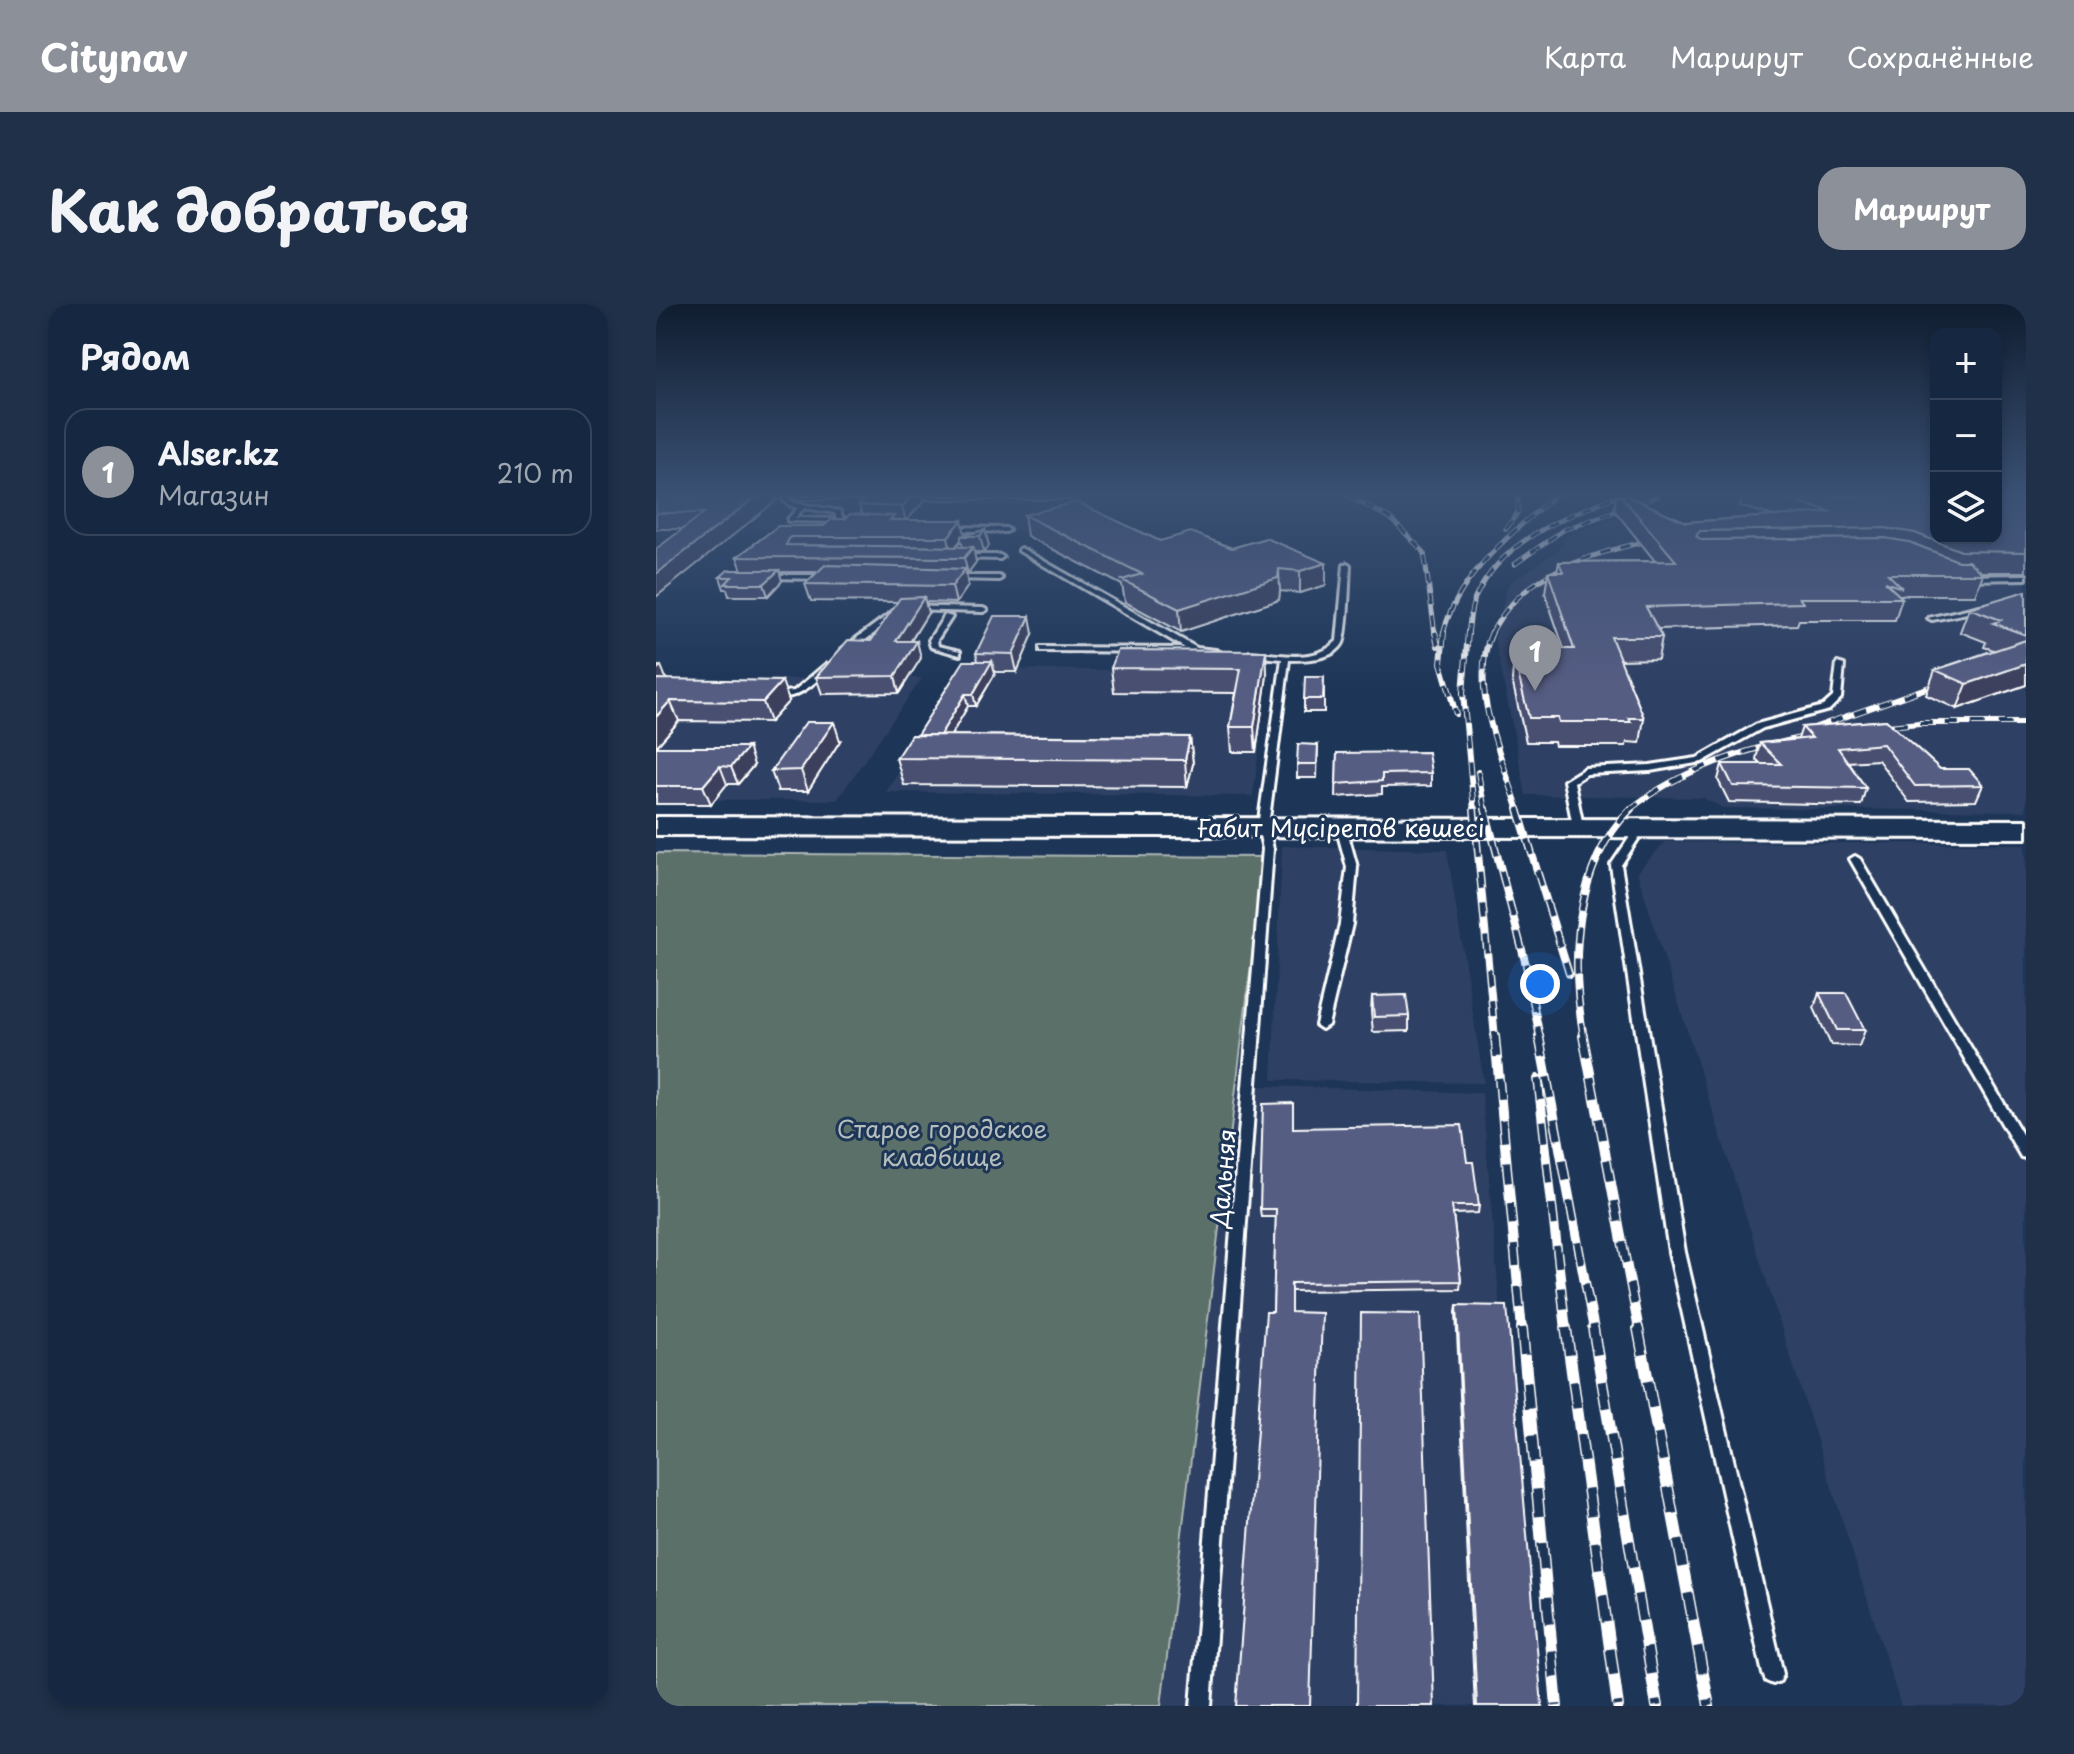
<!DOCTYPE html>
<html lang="ru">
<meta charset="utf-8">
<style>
:root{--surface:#162841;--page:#1f3048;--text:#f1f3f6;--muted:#9ea6b1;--line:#35445a;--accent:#8c9099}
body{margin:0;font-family:"Playpen Sans",sans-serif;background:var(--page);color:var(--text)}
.controls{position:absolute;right:24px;top:24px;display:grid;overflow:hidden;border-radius:16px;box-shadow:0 4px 12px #0003}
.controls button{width:72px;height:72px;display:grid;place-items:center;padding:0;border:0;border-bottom:2px solid var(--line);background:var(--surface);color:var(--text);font:40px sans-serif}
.you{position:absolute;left:884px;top:680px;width:28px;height:28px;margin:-20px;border:6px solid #fff;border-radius:50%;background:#1a73e8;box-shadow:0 0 0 12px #1a73e833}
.badge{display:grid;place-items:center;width:52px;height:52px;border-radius:50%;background:var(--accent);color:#fff;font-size:26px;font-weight:700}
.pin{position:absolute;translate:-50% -66px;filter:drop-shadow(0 2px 4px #0008)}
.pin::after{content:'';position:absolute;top:42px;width:28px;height:24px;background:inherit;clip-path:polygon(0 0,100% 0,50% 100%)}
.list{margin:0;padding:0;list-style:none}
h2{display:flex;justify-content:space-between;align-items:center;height:104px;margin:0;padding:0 32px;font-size:34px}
h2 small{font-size:26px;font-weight:400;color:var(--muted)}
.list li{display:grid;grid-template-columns:52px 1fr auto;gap:24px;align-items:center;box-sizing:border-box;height:128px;margin:0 16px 16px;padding:0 16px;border:2px solid var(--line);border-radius:24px}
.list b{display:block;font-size:30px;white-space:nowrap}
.list p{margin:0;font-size:26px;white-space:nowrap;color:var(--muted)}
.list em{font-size:26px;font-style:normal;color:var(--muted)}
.icon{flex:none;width:44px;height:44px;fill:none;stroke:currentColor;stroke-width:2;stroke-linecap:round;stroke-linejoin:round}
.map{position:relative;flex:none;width:1370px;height:1402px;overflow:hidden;border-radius:24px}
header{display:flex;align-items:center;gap:48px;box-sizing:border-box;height:112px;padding:0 40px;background:var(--accent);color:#fff}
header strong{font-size:38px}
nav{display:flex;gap:44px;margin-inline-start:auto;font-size:28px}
.intro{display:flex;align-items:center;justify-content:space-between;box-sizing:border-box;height:192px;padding:0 48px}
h1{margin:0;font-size:56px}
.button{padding:20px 36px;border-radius:24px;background:var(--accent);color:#fff;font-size:28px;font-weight:700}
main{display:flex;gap:48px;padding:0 48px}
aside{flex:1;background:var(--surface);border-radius:24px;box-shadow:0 4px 12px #0003}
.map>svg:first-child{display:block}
.built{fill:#2e4164}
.green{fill:#5b6f6b;stroke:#adb7b5;stroke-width:2}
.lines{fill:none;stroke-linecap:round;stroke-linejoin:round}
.service-casing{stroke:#fff;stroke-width:6}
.secondary-casing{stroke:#fff;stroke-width:6}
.service{fill:#1d3557;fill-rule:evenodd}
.secondary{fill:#1d3557;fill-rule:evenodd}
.rail-far4-casing{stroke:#fff;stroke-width:5}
.rail-far3-casing{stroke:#fff;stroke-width:6}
.rail-far2-casing{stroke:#fff;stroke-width:8}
.rail-far1-casing{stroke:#fff;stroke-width:10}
.rail-casing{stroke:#fff;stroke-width:12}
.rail-far4{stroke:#1d3557;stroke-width:3;stroke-dasharray:10;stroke-linecap:butt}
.rail-far3{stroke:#1d3557;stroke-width:4;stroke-dasharray:13;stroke-linecap:butt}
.rail-far2{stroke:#1d3557;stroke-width:5;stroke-dasharray:16;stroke-linecap:butt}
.rail-far1{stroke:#1d3557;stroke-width:7;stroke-dasharray:21;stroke-linecap:butt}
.rail{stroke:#1d3557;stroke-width:9;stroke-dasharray:27;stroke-linecap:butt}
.wall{fill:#4a5071;stroke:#fff;stroke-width:2;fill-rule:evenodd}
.shaded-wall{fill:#3c415c;stroke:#fff;stroke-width:2}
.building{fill:#565d83;stroke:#fff;stroke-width:2}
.labels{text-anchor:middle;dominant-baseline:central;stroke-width:6;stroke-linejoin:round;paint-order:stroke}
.street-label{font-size:24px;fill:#fff;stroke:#1d3557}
.park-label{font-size:24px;fill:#b5bebc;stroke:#1d3557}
</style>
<header>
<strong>Citynav</strong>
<nav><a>Карта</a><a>Маршрут</a><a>Сохранённые</a></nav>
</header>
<div class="intro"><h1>Как добраться</h1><a class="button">Маршрут</a></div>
<main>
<aside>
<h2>Рядом<small></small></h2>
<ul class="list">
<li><span class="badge">1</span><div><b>Alser.kz</b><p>Магазин</p></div><em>210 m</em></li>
</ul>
</aside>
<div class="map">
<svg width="1370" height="1402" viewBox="0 0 1370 1402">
<rect width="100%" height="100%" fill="#1d3557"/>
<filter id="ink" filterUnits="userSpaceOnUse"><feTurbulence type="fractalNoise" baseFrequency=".0125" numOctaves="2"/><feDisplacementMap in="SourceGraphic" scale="16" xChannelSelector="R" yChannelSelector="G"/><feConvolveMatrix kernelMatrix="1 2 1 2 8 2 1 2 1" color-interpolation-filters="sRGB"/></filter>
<g filter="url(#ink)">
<path class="built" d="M127,192h310l-11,24 -48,10 -287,-1z
M1026,192h254v42h60v-42h30v315l-303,-3 -20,-10 -177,-3 -31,-156 13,-55 48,-32 13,-17z
M307,365l306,2 -16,125 -367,-4z
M266,374l-85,122h-181v-121z
M1009,538l361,2v862h-125l-264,-834z
M626,542l165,4 37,233 -212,-3z
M580,781l246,8 51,613h-372z"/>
<path class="green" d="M0,549l608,4 -103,849h-505z"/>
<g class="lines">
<defs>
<path id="service" d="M129,193l10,6 45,8 2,6 16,7 -3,2 -10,-4 -57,-1v-2l10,-11 -7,-2 -8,-6zM148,204l31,5 2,6 -42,-1z
M293,223l57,1 3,2 -3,2 -59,-2z
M365,244l176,100 19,2 4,2 -4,2 -22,-2 -154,-1v-4h3l142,1 -166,-97v-2z
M303,251h41l3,2 -3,2 -43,-1v-2z
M691,259l3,2c-1,14 -2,69 -7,78 -9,17 -37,17 -54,17l-21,167 5,22 -62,857h-20l72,-857 -5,-22 24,-168 -32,-3 -4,-2 4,-2c28,2 66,12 87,-11l7,-76z
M111,271h61l3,2 -3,2 -63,-1v-2z
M1370,271v4l-61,1 -3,-2 3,-2z
M295,272h48l3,2 -3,2 -50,-1v-2z
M1328,301h3v4l-55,11 -4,-2z
M244,302l83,2 4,2 -4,2 -78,-2 -57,43h-6v-4z
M289,311l7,2 -15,23 1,6 22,5v4l-29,-8 -2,-7z
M1181,359l7,2 -3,33 -12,12 -66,18 -61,34 -52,9 -63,3 -13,8 9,44 -5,3 -5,-3 -9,-45 21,-13 65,-3 47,-7 60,-34 66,-18 10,-9z
M170,360l7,2c-17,16 -39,39 -64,29l4,-2 21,-2z
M685,520l5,3 11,40 -5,57 -24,101 -6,4 -6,-4 24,-101 7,-57 -11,-40z
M985,520l5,3 -25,38 64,387 98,422 -3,7 -7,3 -7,-3 -3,-7 -94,-422 -58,-387 27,-40z
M1199,552l5,3 166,282v17l-5,-1 -171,-298z"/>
<path id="secondary" d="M0,513l1370,3v18l-1370,-3z"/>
</defs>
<use href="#service" class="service-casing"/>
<use href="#secondary" class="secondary-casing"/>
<use href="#service" class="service"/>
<use href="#secondary" class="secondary"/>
<defs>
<path id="rail-far4" d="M692,192l42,22 34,34 11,82
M850,225l12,-17v-16
M859,260l48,-34 94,-34
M787,330c14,-58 68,-100 111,-138
M812,330c2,-11 2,-26 7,-36 29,-60 85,-78 141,-102
M835,330c30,-61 95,-78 156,-93"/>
<path id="rail-far3" d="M779,328l3,14
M788,328l-3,31 15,51
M812,328l-5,61 11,118
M836,328c-25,54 11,127 27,179
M1212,424l51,-5h107
M1149,427l144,-51
M822,468l7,39
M972,507c52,-43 127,-65 192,-77"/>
<path id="rail-far2" d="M818,505l21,229
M829,505l41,156 14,73
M862,505l51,165
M928,734c-14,-75 -11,-172 47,-229"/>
<path id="rail-far1" d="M839,732l27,294
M883,732l55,294
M927,732l56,294
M882,775l28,251"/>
<path id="rail" d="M866,1024l35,378
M910,1024l52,378
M937,1024l64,378
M982,1024l71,378"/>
</defs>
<use href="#rail-far4" class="rail-far4-casing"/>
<use href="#rail-far3" class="rail-far3-casing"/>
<use href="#rail-far2" class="rail-far2-casing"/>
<use href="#rail-far1" class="rail-far1-casing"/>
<use href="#rail" class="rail-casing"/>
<use href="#rail-far4" class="rail-far4"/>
<use href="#rail-far3" class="rail-far3"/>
<use href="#rail-far2" class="rail-far2"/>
<use href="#rail-far1" class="rail-far1"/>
<use href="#rail" class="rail"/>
</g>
<path class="wall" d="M0,192l121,4 -95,29h-26z
M133,192h288l-3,4h-149l-18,20 58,15 20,-5 4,16 -5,6h-10l2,10 -8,11h-2l2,13 -12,17 -30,-1 2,11 -17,28 10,17 -22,35 -77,1 -6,-17 55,-36 27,-39 -87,-1 -6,-17 12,-12h-38l3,9 -14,15h-39l-2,-7h-3l-4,-12 22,-7 -5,-13 41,-31h46l38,-11 -3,-10 5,-5h-68zM305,236l2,7h-7z
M960,192h11l59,26 87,-6 -33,-10 2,-10h194l90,2v74h-45l2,2 -8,21h-75l2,3 -7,22h-96l-2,5 -139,4 4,8 -4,22 -38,1 24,58 -4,25 -13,-1 -1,4h-71l-1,-4h-28l-14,-62 2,-23h26l1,-8h23l-19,-56 3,-21h9l2,-10 96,-1 -41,-51z
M368,211l136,26 72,7 34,-10 60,47 -26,8 -20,-2 -1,9 -98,32 -56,-30 -3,-17 -95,-49z
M1370,287v94l-69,24 -31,-14 9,-25 59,-20 -10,-3 2,-5 -26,-10 9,-24z
M377,330l-16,38h-22v2l-19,32h-8l-17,29 239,2 3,27 -6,23 -283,-2 -8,-27 21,-23 61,-74 -2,-8z
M610,347l1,24 -11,77h-24l-2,-25 6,-34 -122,-1 -3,-24z
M0,362h5l5,13 123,22 -19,21 -91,-1 -23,26 98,18 -16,19h-11l-16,20h-55z
M668,373v35h-20v-13z
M1230,416l54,49 43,16 -7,16 -67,1 -31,-42 -30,2 18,26 -5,17 -132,-3 -11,-22 4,-16h39l-5,-5 4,-16 38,-4 4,-12z
M184,437l-32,50h-30l-7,-20z
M662,441l-1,33h-20v-14z
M681,449l94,20v13l-49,1v7l-46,3z
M1163,689l46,37 -6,16 -28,-1 -17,-37z
M716,692l37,20v15l-36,1 -2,-21z
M637,824l174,34 12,44 -1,7 -25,1 8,67 -1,8 -169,2 -18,21 3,-95h-15l-1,-8z
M801,1001l85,401h-67l-19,-394z"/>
<path class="shaded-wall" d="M101,192h19l1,4 -121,97v-23z
M256,192h12l1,4 -19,21 -4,-14z
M306,216l3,15 -4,1v4l-10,12 -3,-15z
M329,226l4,16 -5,6 -4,-16z
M317,243l3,15 -8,11 -4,-15z
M670,259v22l-26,8v-22z
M309,265l3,17 -12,17 -4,-17z
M623,265l1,22 -1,9 -98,32 -2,-23z
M123,266l3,11 -14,15 -4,-12z
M268,293l4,16 -28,45 -4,-17z
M374,312l3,18 -16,38 -4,-18z
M261,337l4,17 -22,35 -4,-17z
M610,347l1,24 -11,77 -2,-25z
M336,357l3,13 -19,32 -3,-12z
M1370,360v21l-69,24 10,-25z
M5,362l8,20 -13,10v-26z
M126,377l7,20 -19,21 -7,-20z
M309,390l3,12 -25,43 -3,-14z
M14,397l9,20 -23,26v-30z
M178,418l6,19 -32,50 -7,-21z
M534,433l3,27 -6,23 -2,-27z
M92,443l6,18 -16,19 -7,-17z
M64,462l7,18 -16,20 -8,-18z"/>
<path class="building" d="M0,192h101l-101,78v-25l48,-36h-48z
M212,192h44l-10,11 -43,-2z
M965,192h6l59,26 145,-10 -57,-16h162v42h60v-42h28l2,2v54l-65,-1 -46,-18 -30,-5 -185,3 -4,5 6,4 183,-2 24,4 49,19h10l15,13h-95l14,14 -17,-6 17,16h-103l4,5 -157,4 16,30h-51l33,81h-15l2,4h-72l-1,-4h-29l-15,-61h29l-2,-8h33l-26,-77h15l-4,-10 117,-1z
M421,198l83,39 31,-9 41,16 34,-10 60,25 -26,8 -21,-2 -1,9 -99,31 -57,-29 20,-6 -118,-59z
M194,210l44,2 -4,4h72l-14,17h-158l-4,8 187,2 -9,11 -227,-1 41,-31h46l8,-7h13z
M329,226l-5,6h-19z
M169,261l140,4 -13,17 -147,-2z
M72,266h51l-15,14h-39l7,-7h-12z
M1370,287v44l-33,-12 8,-3 -32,-12z
M268,293l-28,44h21l-22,35 -79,1 32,-37 23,1 29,-43z
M338,312h36l-17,38 -37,-1z
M1370,336v24l-59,20 -32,-14z
M462,346l148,1 -12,76h-24l11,-58 -130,-1z
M308,357h28l-19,33h-8l-25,41h-23z
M649,373h19l-1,22h-19z
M0,375l126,2 -19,21 -93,-1 -14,16z
M1230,416l54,49h29l14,16 -68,1 -32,-42 -45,4 28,40 -133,-2 -11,-22h59l-21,-21 52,-5 -10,-11z
M150,418h28l-33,48 -30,1z
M255,431l279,2 -5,23 -289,-2z
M642,440l20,1 -1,19h-20z
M0,443h92l-17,20 -11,-1 -17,20h-47z
M772,448l3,21 -49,1v7l-46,3 1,-31z
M1163,689h27l19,37h-28z
M750,691l3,21 -35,1 -2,-21z
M637,799v25l169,-3 5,37h6l6,44h-27l9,75 -170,2v29l31,1 -12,393h-74l30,-394h7l3,-103h-16l3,-105z
M801,1001l50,1 35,400h-65z
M705,1009l59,1 14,392h-77z"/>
</g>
<linearGradient id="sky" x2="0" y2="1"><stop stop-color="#101d30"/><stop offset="0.49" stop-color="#3a5174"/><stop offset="1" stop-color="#3a5174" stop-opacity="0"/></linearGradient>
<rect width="1370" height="388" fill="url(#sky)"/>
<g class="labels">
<g class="street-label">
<text x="685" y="523">Ғабит Мүсірепов көшесі</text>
<text transform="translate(566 874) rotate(-85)">Дальняя</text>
</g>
<g class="park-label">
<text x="286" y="824">Старое городское<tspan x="286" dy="28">кладбище</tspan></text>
</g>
</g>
</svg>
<div class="controls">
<button>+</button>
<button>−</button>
<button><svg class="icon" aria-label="layers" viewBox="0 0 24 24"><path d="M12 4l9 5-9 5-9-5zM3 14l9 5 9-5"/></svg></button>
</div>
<div class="you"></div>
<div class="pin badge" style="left:879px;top:387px">1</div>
</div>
</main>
